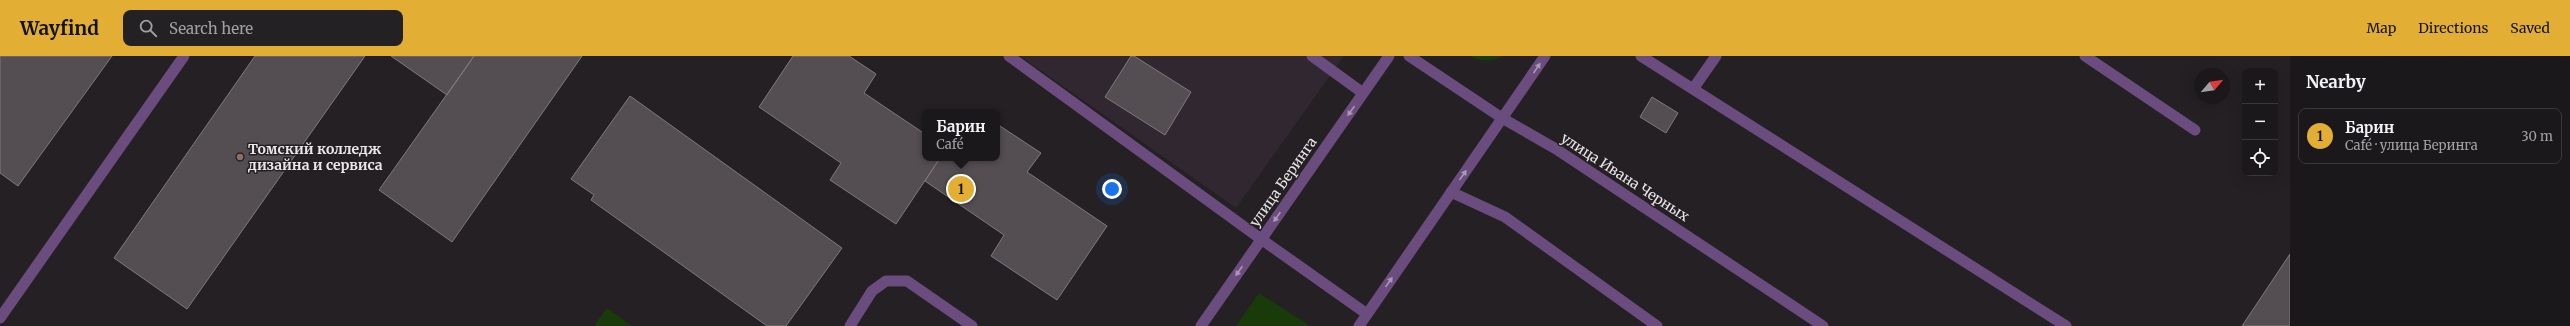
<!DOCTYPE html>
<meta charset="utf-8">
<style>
:root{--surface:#1b181b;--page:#242124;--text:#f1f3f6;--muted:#a0a0a3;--line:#39373a;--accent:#e2af34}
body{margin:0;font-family:Merriweather,serif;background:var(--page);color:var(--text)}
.controls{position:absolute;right:12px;top:12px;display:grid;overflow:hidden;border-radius:8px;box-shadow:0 4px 16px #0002}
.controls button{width:36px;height:36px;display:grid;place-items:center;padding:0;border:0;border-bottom:1px solid var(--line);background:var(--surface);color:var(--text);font:20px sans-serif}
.compass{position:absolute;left:2194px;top:12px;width:36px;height:36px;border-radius:50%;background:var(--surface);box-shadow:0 4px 16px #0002;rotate:61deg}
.you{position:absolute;left:1112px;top:133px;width:14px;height:14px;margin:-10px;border:3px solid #fff;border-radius:50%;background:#1a73e8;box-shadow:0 0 0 6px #1a73e833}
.badge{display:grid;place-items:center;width:26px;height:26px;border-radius:50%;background:var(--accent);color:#111;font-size:13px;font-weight:700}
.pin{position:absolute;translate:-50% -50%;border:2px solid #fff;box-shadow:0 1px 4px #0006}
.popup{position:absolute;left:922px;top:53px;width:78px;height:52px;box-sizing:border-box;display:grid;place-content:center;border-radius:8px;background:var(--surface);filter:drop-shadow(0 1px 3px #0005);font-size:13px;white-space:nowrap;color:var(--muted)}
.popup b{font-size:15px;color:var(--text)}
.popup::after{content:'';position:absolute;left:50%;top:100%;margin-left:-8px;border:8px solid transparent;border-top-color:var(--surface)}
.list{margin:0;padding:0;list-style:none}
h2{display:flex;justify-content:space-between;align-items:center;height:52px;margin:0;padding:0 16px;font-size:17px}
h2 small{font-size:13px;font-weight:400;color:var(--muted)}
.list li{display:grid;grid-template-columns:26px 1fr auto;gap:12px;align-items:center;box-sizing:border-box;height:56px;margin:0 8px 8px;padding:0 8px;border:1px solid var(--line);border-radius:8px}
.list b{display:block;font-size:15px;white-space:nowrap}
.list p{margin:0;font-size:13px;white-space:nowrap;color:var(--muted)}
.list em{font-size:13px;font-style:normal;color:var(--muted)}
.icon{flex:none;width:22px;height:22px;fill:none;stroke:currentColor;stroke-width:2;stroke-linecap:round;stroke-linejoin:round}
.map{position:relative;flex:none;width:2290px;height:270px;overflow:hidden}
header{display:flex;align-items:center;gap:24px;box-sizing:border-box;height:56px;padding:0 20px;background:var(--accent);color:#111}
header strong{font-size:19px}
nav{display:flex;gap:22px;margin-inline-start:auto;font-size:14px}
.search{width:280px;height:36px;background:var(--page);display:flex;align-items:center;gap:10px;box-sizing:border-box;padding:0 14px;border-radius:8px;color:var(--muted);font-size:15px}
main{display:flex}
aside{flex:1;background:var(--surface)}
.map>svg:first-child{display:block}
.built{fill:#302730}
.green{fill:#193b09}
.building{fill:#544e53;stroke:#7f797f}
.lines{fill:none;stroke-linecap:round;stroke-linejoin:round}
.service{stroke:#6a4d7e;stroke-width:11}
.minor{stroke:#6a4d7e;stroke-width:11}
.tertiary{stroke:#6a4d7e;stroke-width:11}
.oneway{fill:#aa99b4}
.education-dot{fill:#8d6e63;stroke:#242024;stroke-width:1.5}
.labels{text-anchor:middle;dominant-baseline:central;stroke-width:3;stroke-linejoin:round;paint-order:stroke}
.poi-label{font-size:14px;font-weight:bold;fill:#e9e5e9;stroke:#242024;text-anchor:start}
.street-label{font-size:14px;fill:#e9e5e9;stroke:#242024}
</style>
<header>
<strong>Wayfind</strong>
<div class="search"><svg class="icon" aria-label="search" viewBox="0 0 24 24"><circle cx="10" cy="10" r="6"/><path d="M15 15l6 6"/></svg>Search here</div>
<nav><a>Map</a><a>Directions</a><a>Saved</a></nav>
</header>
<main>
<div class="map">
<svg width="2290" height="270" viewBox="0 0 2290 270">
<rect width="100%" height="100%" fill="#242024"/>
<path class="built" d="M1020,0h324l-108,152z"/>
<path class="green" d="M1470,0h33c-11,6 -22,6 -33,0z
M1259,237l51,33h-74z
M607,252l25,18h-38z"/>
<path class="building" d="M0,0h112l-94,130 -18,-13z
M255,0h110l-178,253 -73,-51z
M391,0h83l-27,39z
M474,0h108l-130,186 -73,-52z
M793,0h56l27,18 -12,19 61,41v24h15l-44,66 -66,-44 11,-17 -82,-56z
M1131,0h3l57,36 -26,43 -60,-38z
M630,40l212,152 -56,78h-19l-176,-126 3,-5 -23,-16z
M1652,41l26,16 -12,20 -26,-16z
M997,68l44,29 -14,19 80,54 -50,74 -66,-44 13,-21 -79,-54 15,-23h57z
M2290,198v72h-48z"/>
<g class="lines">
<path class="service" d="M1009,0l252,183
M1409,0l93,62 54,31 267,177
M1641,0l425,270
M2085,0l110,74
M1693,33l23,-33
M1451,136l54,25 152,109
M0,262l184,-262
M850,270l22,-35 14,-10h21l65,45"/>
<path class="minor" d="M1312,0l51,37"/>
<path class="tertiary" d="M1261,183l106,75
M1201,270l188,-270
M1359,270l186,-270"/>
</g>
<defs><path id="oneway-solid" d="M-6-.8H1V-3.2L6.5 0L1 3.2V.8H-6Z"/></defs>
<g class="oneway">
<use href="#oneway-solid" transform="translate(1537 12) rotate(-56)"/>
<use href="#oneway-solid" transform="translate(1351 55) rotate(125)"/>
<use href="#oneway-solid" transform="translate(1463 119) rotate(-55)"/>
<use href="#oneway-solid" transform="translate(1277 161) rotate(125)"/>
<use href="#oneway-solid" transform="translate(1239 215) rotate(125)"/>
<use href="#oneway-solid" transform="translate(1389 226) rotate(-55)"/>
</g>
<circle class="education-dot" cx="240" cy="101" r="4"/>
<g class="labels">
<g class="poi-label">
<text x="248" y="93">Томский колледж<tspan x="248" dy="16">дизайна и сервиса</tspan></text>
</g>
<g class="street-label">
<text transform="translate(1625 121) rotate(33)">улица Ивана Черных</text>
<text transform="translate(1283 126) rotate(-55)">улица Беринга</text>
</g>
</g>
</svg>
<div class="controls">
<button>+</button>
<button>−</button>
<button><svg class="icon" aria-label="locate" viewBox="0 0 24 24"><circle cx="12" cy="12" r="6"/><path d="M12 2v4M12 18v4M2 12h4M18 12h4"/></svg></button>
</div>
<svg class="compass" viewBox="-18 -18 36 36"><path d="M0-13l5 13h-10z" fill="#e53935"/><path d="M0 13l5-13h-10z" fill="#a0a0a3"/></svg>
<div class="you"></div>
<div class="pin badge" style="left:961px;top:133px">1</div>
<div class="popup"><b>Барин</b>Café</div>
</div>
<aside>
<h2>Nearby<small></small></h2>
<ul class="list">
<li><span class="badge">1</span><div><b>Барин</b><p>Café · улица Беринга</p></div><em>30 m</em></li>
</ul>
</aside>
</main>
